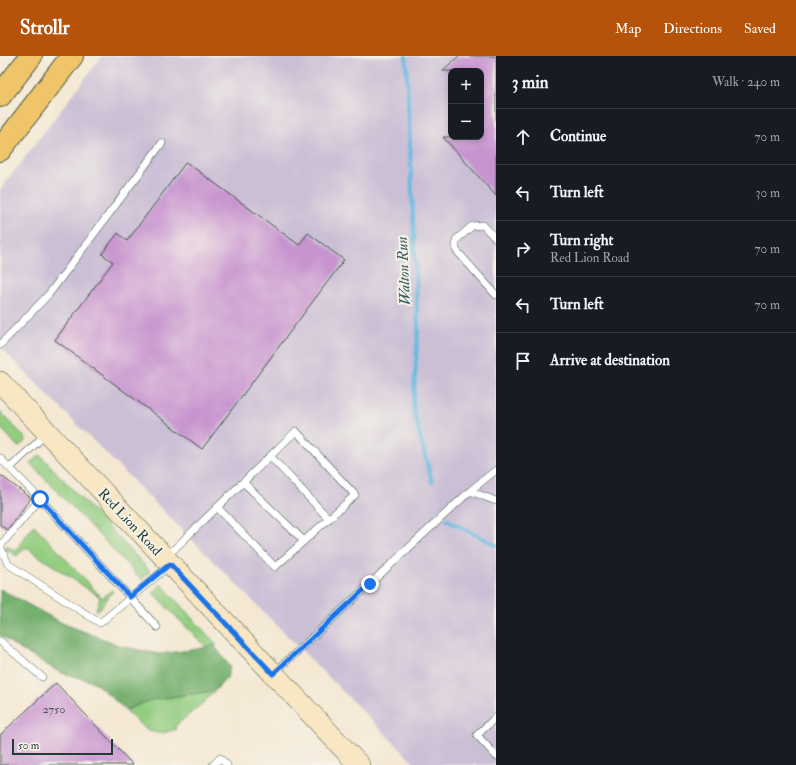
<!DOCTYPE html>
<meta charset="utf-8">
<style>
:root{--surface:#171b24;--page:#20242c;--text:#f1f3f6;--muted:#9ea1a6;--line:#363941;--accent:#b45309}
body{margin:0;font-family:"IM FELL Double Pica",serif;background:var(--page);color:var(--text)}
.controls{position:absolute;right:12px;top:12px;display:grid;overflow:hidden;border-radius:8px;box-shadow:0 2px 6px #0003}
.controls button{width:36px;height:36px;display:grid;place-items:center;padding:0;border:0;border-bottom:1px solid var(--line);background:var(--surface);color:var(--text);font:20px sans-serif}
.scale{position:absolute;left:12px;bottom:10px;width:101px;box-sizing:border-box;padding-left:4px;border:2px solid #1f3d34;border-top:0;font-size:11px;line-height:14px;white-space:nowrap;color:#1f3d34;-webkit-text-stroke:3px #f7f3e8;paint-order:stroke}
.stop{position:absolute;width:12px;height:12px;margin:-9px;border:3px solid #1a73e8;border-radius:50%;background:#fff}
.stop.end{background:#1a73e8;border-color:#fff;box-shadow:0 1px 4px #0008}
.list{margin:0;padding:0;list-style:none}
h2{display:flex;justify-content:space-between;align-items:center;height:52px;margin:0;padding:0 16px;font-size:17px}
h2 small{font-size:13px;font-weight:400;color:var(--muted)}
.list li{display:grid;grid-template-columns:26px 1fr auto;gap:12px;align-items:center;box-sizing:border-box;height:56px;padding:0 16px;border-top:1px solid var(--line)}
.list b{display:block;font-size:15px;white-space:nowrap}
.list p{margin:0;font-size:13px;white-space:nowrap;color:var(--muted)}
.list em{font-size:13px;font-style:normal;color:var(--muted)}
.icon{flex:none;width:22px;height:22px;fill:none;stroke:currentColor;stroke-width:2;stroke-linecap:round;stroke-linejoin:round}
.map{position:relative;flex:none;width:496px;height:709px;overflow:hidden}
header{display:flex;align-items:center;gap:24px;box-sizing:border-box;height:56px;padding:0 20px;background:var(--accent);color:#fff}
header strong{font-size:19px}
nav{display:flex;gap:22px;margin-inline-start:auto;font-size:14px}
main{display:flex}
aside{flex:1;background:var(--surface)}
.map>svg:first-child{display:block}
.industrial{fill:#cbbfd5;fill-rule:evenodd}
.green{fill:#93cd80;stroke:#59855a}
.forest{fill:#76b06e;stroke:#4a7651}
.lines{fill:none;stroke-linecap:round;stroke-linejoin:round}
.stream{stroke:#66bbe2;stroke-width:4}
.building{fill:#c894cf}
.lane-casing{stroke:#3f574c;stroke-width:8}
.secondary-casing{stroke:#3f574c;stroke-width:22}
.highway-casing{stroke:#3f574c;stroke-width:24}
.lane{stroke:#fff;stroke-width:7}
.secondary{stroke:#f9e7c3;stroke-width:21}
.highway{stroke:#f0c469;stroke-width:22}
.route{stroke:#1a73e8;stroke-width:5}
.labels{text-anchor:middle;dominant-baseline:central;stroke-width:4;stroke-linejoin:round;paint-order:stroke}
.number-label{font-size:12px;fill:#49535b}
.street-label{font-size:14px;fill:#1f3d34;stroke:#f7f3e8}
.water-label{font-size:15px;font-style:italic;fill:#315c60;stroke:#f7f3e8}
</style>
<header>
<strong>Strollr</strong>
<nav><a>Map</a><a>Directions</a><a>Saved</a></nav>
</header>
<main>
<div class="map">
<svg width="496" height="709" viewBox="0 0 496 709">
<rect width="100%" height="100%" fill="#f7f3e8"/>
<filter id="ink" filterUnits="userSpaceOnUse"><feTurbulence type="fractalNoise" baseFrequency=".025" numOctaves="2"/><feDisplacementMap in="SourceGraphic" scale="8" xChannelSelector="R" yChannelSelector="G"/><feConvolveMatrix kernelMatrix="1 2 1 2 8 2 1 2 1" color-interpolation-filters="sRGB"/></filter>
<filter id="wash" filterUnits="userSpaceOnUse"><feTurbulence type="fractalNoise" baseFrequency=".012" numOctaves="4" result="noise"/><feDisplacementMap in="SourceGraphic" scale="16" xChannelSelector="R" yChannelSelector="G"/><feGaussianBlur stdDeviation="0.9" result="paint"/><feColorMatrix in="noise" values="0 0 0 0 0 0 0 0 0 0 0 0 0 0 0 0 0 1.4 0 .05"/><feComposite in="paint" operator="in"/></filter>
<g filter="url(#wash)">
<rect width="100%" height="100%" fill="#f4e8d3"/>
<path class="industrial" d="M102,0h394v709h-80l-416,-418v-157zM451,15h30v66h-30z"/>
<path class="green" d="M0,355l27,29 -9,7 -18,-20z
M40,399l110,116 -8,9 -112,-117z
M34,469l68,73 10,-8 1,1 -15,20 -2,-2 4,-12 -75,-50 -8,9 -13,-8 2,-3 9,6z
M161,528l56,61 -11,2 -53,-54z
M227,622l-23,24 -29,24 1,3c-4,1 -9,3 -13,4 -15,2 -28,-13 -37,-23l25,-10 61,-9z"/>
<path class="forest" d="M0,533l62,34 59,23 38,8 39,-5 16,-4 16,22 -3,11 -15,13 -61,9 -25,10 -32,-28 -35,-10 -41,-24 -18,-13z"/>
<g class="lines">
<path class="stream" d="M406,0l12,273 -5,80 19,73
M447,464l49,25"/>
</g>
<g id="blocks">
<path class="building" d="M459,0h37v140l-53,-59h38v-66h-39z
M186,106l113,83 9,-12 36,27 -142,189 -147,-109 58,-78 -11,-8 16,-21 9,8z
M0,419l31,23 -24,32 -7,-5z
M56,627l77,82h-133v-30z"/>
</g>
</g>
<g filter="url(#ink)">
<use href="#blocks" fill-opacity="0" stroke="#3f574c" stroke-width="1"/>
<g class="lines">
<defs>
<path id="lane" d="M496,183l-13,-14 -11,1 -16,14v10l40,45
M0,289l49,-51 113,-151
M270,400l59,63
M0,402l40,41 -40,47
M10,412l36,-34
M243,426l61,59
M470,435l26,-21
M40,443l117,128
M0,490l8,18 92,59 70,-58
M166,501l130,-126 59,64 -80,72 -58,-60
M0,585l42,36
M275,616l195,-181 26,10
M496,661l-19,18 19,21
M213,709l7,-7 7,7"/>
<path id="secondary" d="M0,326l359,383"/>
<path id="highway" d="M0,40l31,-40
M0,94l72,-94"/>
</defs>
<use href="#lane" class="lane-casing"/>
<use href="#secondary" class="secondary-casing"/>
<use href="#highway" class="highway-casing"/>
<use href="#lane" class="lane"/>
<use href="#secondary" class="secondary"/>
<use href="#highway" class="highway"/>
</g>
</g>
<g class="lines" filter="url(#ink)">
<path class="route" d="M40,443l90,98 40,-33 103,110 97,-90"/>
</g>
<g class="labels">
<g class="number-label">
<text x="54" y="653">2750</text>
</g>
<g class="street-label">
<text transform="translate(130 466) rotate(47)">Red Lion Road</text>
</g>
<g class="water-label">
<text transform="translate(404 215) rotate(-93)">Walton Run</text>
</g>
</g>
</svg>
<div class="controls">
<button>+</button>
<button>−</button>
</div>
<div class="scale">50 m</div>
<div class="stop" style="left:40px;top:443px"></div>
<div class="stop end" style="left:370px;top:528px"></div>
</div>
<aside>
<h2>3 min<small>Walk · 240 m</small></h2>
<ul class="list">
<li><svg class="icon" aria-label="ahead" viewBox="0 0 24 24"><path d="M12 20V5M6 11l6-6 6 6"/></svg><div><b>Continue</b></div><em>70 m</em></li>
<li><svg class="icon" aria-label="left" viewBox="0 0 24 24"><path d="M17 20v-9H6M10 6l-5 5 5 5"/></svg><div><b>Turn left</b></div><em>30 m</em></li>
<li><svg class="icon" aria-label="right" viewBox="0 0 24 24"><path d="M7 20v-9h11M14 6l5 5-5 5"/></svg><div><b>Turn right</b><p>Red Lion Road</p></div><em>70 m</em></li>
<li><svg class="icon" aria-label="left" viewBox="0 0 24 24"><path d="M17 20v-9H6M10 6l-5 5 5 5"/></svg><div><b>Turn left</b></div><em>70 m</em></li>
<li><svg class="icon" aria-label="arrive" viewBox="0 0 24 24"><path d="M6 21V4h12l-3 4 3 4H6"/></svg><div><b>Arrive at destination</b></div></li>
</ul>
</aside>
</main>
